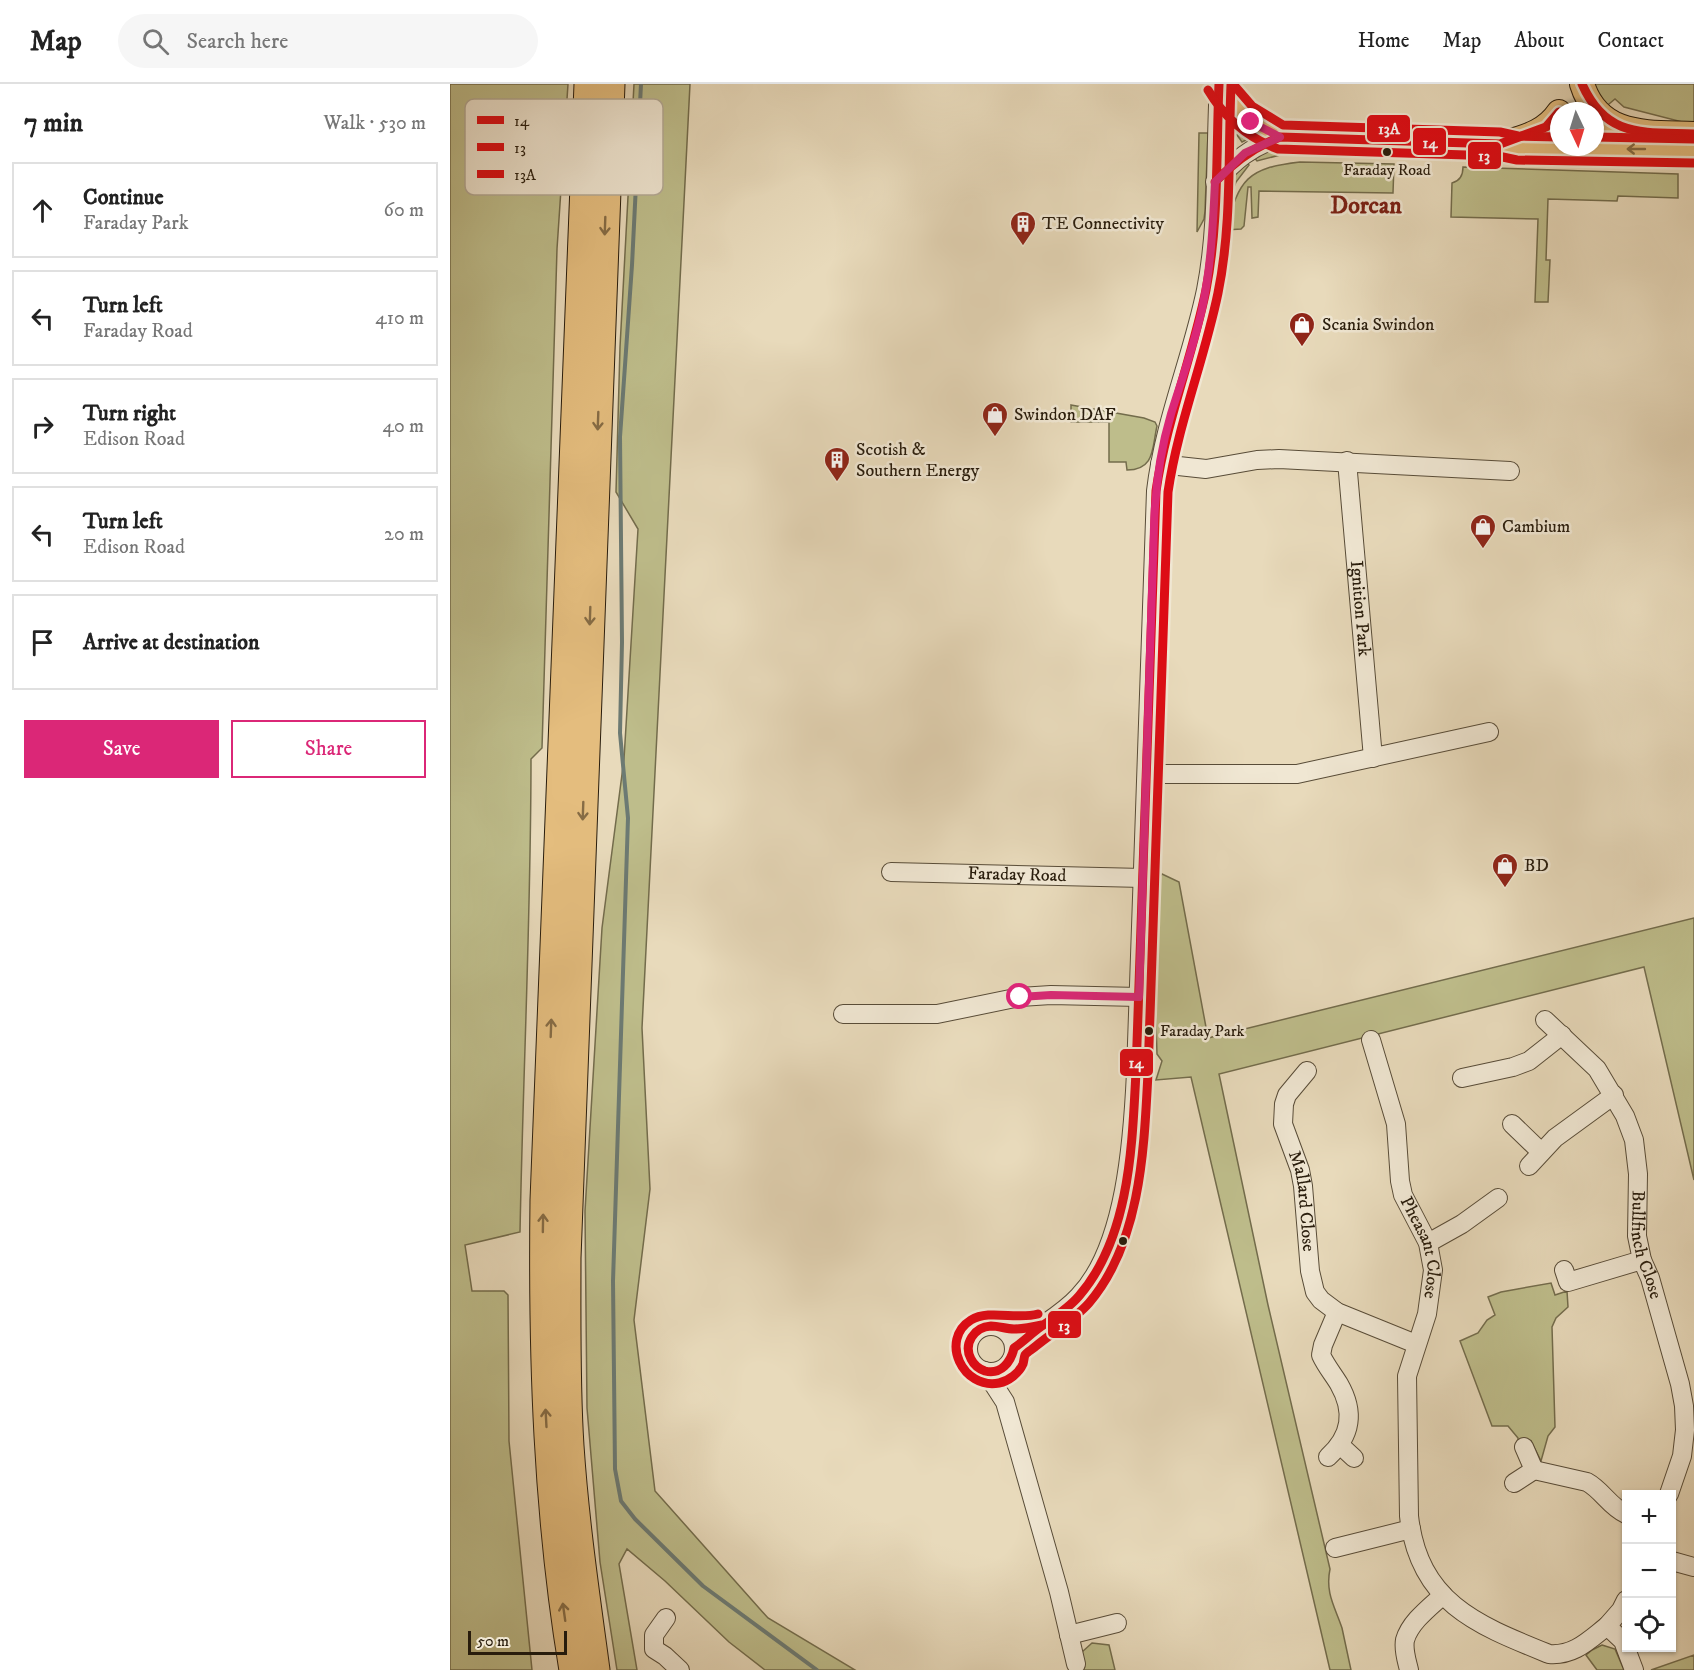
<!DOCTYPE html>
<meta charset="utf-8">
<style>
:root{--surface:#fff;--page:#f6f6f6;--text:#222;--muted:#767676;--line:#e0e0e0;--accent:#db2777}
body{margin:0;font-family:"IM FELL DW Pica",serif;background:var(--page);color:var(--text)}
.controls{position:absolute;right:18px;bottom:18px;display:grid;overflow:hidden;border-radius:0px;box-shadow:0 2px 4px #0004}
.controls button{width:54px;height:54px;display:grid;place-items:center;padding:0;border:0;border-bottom:2px solid var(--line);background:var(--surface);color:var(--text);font:30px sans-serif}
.compass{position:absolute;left:1100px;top:18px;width:54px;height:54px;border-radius:50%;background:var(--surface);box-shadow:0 2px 4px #0004;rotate:176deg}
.scale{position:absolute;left:18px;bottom:15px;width:99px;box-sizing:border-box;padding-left:6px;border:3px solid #281c0c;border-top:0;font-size:16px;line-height:21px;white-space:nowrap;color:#281c0c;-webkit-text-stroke:4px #f0e7d3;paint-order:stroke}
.stop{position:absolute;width:18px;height:18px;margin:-14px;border:4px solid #db2777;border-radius:50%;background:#fff}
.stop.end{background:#db2777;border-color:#fff;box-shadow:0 2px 6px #0008}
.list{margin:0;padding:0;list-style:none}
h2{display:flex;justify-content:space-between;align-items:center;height:78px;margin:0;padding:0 24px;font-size:26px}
h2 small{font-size:20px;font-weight:400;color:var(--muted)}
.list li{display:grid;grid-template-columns:39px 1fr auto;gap:18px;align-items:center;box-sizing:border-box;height:96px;margin:0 12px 12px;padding:0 12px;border:2px solid var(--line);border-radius:0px}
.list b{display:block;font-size:22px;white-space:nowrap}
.list p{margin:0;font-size:20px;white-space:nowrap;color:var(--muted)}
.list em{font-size:20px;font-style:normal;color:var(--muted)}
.actions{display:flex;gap:12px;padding:18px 24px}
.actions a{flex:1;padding:14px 0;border:2px solid var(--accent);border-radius:0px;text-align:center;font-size:21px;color:var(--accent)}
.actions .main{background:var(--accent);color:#fff}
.icon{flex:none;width:33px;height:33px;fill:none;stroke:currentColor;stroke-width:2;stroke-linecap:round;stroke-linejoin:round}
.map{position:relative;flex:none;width:1244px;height:1586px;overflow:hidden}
header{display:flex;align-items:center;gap:36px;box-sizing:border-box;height:84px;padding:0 30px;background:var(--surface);border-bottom:2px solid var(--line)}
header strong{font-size:28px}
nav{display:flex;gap:33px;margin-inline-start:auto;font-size:21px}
.search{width:420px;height:54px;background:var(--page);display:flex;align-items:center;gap:15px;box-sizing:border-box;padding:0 21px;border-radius:33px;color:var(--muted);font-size:22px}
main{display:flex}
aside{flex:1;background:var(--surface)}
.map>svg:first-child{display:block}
.green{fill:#bebd8b;stroke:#736c4c;stroke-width:1.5}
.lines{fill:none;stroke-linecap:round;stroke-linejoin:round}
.stream{stroke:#6c7a73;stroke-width:4}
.minor-casing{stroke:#584c38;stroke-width:20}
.major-casing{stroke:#281c0c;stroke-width:26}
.highway-casing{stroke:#281c0c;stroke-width:29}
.minor{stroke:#f0e7d3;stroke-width:18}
.major{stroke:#e4bd7e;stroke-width:24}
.highway{stroke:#e4bd7e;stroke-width:27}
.bus-1-casing{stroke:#f0e7d3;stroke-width:14}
.bus-2-casing{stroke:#f0e7d3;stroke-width:14}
.bus-3-casing{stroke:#f0e7d3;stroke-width:14}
.bus-1{stroke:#dd0c15;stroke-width:9}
.bus-2{stroke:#dd0c15;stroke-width:9}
.bus-3{stroke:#dd0c15;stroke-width:9}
.oneway{stroke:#866c45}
.route{stroke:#db2777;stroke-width:8}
.bus-dot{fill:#281c0c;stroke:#f0e7d3;stroke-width:2}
.labels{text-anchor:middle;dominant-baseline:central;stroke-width:5;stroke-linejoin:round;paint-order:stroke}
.bus-label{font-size:16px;fill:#281c0c;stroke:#f0e7d3}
.poi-label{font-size:18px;fill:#281c0c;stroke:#f0e7d3;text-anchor:start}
.street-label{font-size:18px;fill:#281c0c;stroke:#f0e7d3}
.district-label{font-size:24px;font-weight:bold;fill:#7a1f14;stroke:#f0e7d3}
.key{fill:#f0e7d3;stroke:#b4aa97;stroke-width:1.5}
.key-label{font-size:16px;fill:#281c0c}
.line-badge{stroke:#f0e7d3;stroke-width:2}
.badge-label{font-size:16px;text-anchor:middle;font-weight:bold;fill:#fff}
</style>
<header>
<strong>Map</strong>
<div class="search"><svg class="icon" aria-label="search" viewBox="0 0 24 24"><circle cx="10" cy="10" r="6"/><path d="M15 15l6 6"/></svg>Search here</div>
<nav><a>Home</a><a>Map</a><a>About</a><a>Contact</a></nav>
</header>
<main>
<aside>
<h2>7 min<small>Walk · 530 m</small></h2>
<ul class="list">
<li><svg class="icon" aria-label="ahead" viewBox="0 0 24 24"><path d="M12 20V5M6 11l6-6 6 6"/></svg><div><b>Continue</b><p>Faraday Park</p></div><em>60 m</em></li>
<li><svg class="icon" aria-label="left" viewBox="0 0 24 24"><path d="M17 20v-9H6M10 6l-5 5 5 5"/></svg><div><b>Turn left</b><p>Faraday Road</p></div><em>410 m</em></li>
<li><svg class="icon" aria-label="right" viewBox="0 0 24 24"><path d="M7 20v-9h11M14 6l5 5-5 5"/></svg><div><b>Turn right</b><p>Edison Road</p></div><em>40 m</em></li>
<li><svg class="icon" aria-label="left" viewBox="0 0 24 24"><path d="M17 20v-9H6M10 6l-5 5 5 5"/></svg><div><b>Turn left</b><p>Edison Road</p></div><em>20 m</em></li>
<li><svg class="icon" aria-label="arrive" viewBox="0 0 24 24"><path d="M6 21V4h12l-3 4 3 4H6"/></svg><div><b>Arrive at destination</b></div></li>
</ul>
<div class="actions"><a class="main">Save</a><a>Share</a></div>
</aside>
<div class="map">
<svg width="1244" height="1586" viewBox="0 0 1244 1586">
<rect width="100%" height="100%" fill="#e8dabb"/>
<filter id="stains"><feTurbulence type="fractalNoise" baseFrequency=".00333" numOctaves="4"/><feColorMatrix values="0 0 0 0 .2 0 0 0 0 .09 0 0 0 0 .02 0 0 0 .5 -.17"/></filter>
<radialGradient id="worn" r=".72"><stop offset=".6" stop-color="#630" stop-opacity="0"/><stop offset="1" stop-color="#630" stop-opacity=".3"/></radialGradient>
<path class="green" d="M0,0h118l-11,165 -15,499 -11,11c0,157 -8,315 -11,473l-55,13 7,46h32l4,4 1,146 23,229h-82z
M184,0h56l-48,944 8,161 -16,131 21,171 113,127 87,52h-90l-36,-28 -64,-61 -38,-32 -8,15 18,106h-20l-17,-108 -13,-154 -2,-197 17,-283 22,-169 14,-230 -22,-37 4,-145z
M1137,0h107v41l-70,-18 -9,-8 -12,10z
M775,30l29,22 -12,6 -12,-17 -6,-1z
M749,49h9l-3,78 -1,8 -7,13z
M825,64l155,5 4,2 -124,-3 -30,3 -23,6 -4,-5z
M795,76l4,5 -13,17 -16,41c4,-30 2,-40 25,-63z
M850,78l94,2 -1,29 -134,-2 -1,26 -6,1 -1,-31h-3l-4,39 -3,3 -15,1c13,-51 21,-62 74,-68z
M1013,83l215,7v24l-60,-2 -1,5 -69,-2 -2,61h4l-2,42h-13l3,-83 -87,-2 1,-34c8,-2 11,-8 11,-16z
M621,321l73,13 11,4 2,4c-5,22 -2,44 -30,44l-1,-8h-17v-40h-38z
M712,790l17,8 29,156 486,-120v262l-50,-213 -425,107 49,231 62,264c-5,24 5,38 12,59 3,14 6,28 9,42h-21l-139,-593 -35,3 6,-19 -5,-7 -4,-126 3,-47z
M1101,1199l4,12 12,-4 1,16 -12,11 -4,9 3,100 -7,9 -7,25 -10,-20 -13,6v-9l-10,-12h-16l-32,-85 18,-8 9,-13 8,-5 -7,-18 13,-5z
M642,1559l17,2 6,25h-31l-2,-18z
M1152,1561l13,4 9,21h-27l-11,-15 6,-5z
M1244,1571v15h-43z"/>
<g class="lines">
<path class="stream" d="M191,0l-9,181 -12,172 2,205 -2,91 8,85 -15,463 2,188 6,32 14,18 68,67 114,84"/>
<defs>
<g id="minor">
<path d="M765,98c21,-22 35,-35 65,-45"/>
<path id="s1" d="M897,377l26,297"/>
<path d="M710,380l46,5 51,-9 22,-1 231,12"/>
<path d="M697,690h150l192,-42"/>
<path id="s2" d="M441,788l252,6"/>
<path d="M393,930h94l83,-17 31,-2 88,2"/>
<path id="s3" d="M1095,936l52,49 28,47 9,24 4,34 -1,62 5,24 8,18 30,106 4,22 1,24 -3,26 -13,38"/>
<path id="s4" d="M921,956l25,84 4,57 3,14 25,48 5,27 -6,44 -20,62 2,140c10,87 68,109 140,138 25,2 40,-14 58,-28"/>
<path id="s5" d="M857,987l-20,24 -3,9 -1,20 17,46 3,16 7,85 5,21 6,8 16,12 79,32"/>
<path d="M1012,994l51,-11 16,-6 33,-26"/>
<path d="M1062,1040l29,28"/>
<path d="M1079,1082l26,-28 59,-43"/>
<path d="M978,1159l34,-19 36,-26"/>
<path d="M1114,1186l4,12 74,-22"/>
<circle cx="541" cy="1265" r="23"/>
<path d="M564,1264c10,-7 19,-16 29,-23 13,-9 25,-17 36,-29 47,-49 54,-158 57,-224l20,-581c8,-69 36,-133 50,-201 13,-66 9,-139 13,-206"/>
<path d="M535,1287l20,31 54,190 17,72"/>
<path d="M890,1361l14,13"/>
<path d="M878,1373c23,-21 27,-45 11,-73 -6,-10 -13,-18 -18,-29l2,-10 14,-33"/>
<path d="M1084,1386l53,12c15,8 23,25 39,32"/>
<path d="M1064,1399l20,-13 -10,-23"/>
<path d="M885,1464l76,-19"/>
<path d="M1222,1477l22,6"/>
<path d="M1176,1516l-5,10 -14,16 16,15 11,29"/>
<path d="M216,1534l-12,17v14l11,7 15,14"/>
<path d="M619,1551l48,-12"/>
<path d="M959,1586c-2,-9 -6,-20 -4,-30 5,-18 25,-33 38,-45"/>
</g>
<path id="major" d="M769,0c13,27 34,40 61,53l220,7 17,4 177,3
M1132,0c17,54 66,48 112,50
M1058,58c21,-6 39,-12 51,-30"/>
<path id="highway" d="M123,1586c-26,-156 -31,-312 -29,-470l44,-1116
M146,1586c-10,-74 -21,-149 -26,-224 -4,-62 -3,-125 -3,-188l44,-1174"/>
</defs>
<use href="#minor" class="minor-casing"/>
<use href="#major" class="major-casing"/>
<use href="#highway" class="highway-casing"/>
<use href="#minor" class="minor"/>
<use href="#major" class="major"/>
<use href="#highway" class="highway"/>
<defs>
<path id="bus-1" d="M1132,0c24,54 60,48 112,50
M765,98c19,-20 39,-35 65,-45l220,7 46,-17 13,-15
M564,1264c9,-6 17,-14 25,-20 14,-10 29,-19 40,-32 51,-59 53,-150 57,-224l20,-581c10,-69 36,-133 50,-201 13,-67 10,-137 13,-206
M564,1264c-3,14 -13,27 -29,23 -6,-2 -11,-6 -14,-12 -8,-15 3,-32 20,-33 8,0 15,3 23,3 10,0 19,-2 28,-4"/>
<path id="bus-2" d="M758,6c16,27 40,48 70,59l220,7 19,4 177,3
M588,1230c-21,6 -49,-5 -67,6 -32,20 -8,70 28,63 10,-2 20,-10 24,-19 1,-3 1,-7 2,-9 2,-3 8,-6 11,-9 17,-14 38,-26 53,-43 52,-61 55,-154 59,-230l20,-581c10,-68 36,-131 50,-199 14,-68 10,-139 13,-208"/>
<path id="bus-3" d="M783,0l19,22 31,19 217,7 18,4 41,1
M1145,53l99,2"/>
</defs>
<use href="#bus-1" class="bus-1-casing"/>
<use href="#bus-2" class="bus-2-casing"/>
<use href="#bus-3" class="bus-3-casing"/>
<use href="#bus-1" class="bus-1"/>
<use href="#bus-2" class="bus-2"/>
<use href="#bus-3" class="bus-3"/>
</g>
<defs><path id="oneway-shaft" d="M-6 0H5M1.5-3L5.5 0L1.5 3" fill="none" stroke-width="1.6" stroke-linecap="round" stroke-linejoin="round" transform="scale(1.5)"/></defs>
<g class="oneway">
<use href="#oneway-shaft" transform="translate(1186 65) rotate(-180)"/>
<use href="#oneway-shaft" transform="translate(155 142) rotate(92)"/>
<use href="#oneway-shaft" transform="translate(148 337) rotate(92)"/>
<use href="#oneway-shaft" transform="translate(140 532) rotate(92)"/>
<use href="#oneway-shaft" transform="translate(133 727) rotate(92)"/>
<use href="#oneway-shaft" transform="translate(101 944) rotate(-88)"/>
<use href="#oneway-shaft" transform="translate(93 1139) rotate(-89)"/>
<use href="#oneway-shaft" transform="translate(96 1334) rotate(-93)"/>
<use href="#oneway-shaft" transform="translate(114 1528) rotate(-98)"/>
</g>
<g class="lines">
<path class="route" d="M570,913l31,-2 88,2 15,-470c1,-38 6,-76 17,-113 11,-35 23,-69 31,-105 9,-42 11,-84 13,-127l30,-29 35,-16 -29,-15"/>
</g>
<defs>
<symbol id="building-pin" viewBox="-11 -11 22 30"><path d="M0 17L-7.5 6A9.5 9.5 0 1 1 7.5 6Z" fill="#8f2418" stroke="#f0e7d3"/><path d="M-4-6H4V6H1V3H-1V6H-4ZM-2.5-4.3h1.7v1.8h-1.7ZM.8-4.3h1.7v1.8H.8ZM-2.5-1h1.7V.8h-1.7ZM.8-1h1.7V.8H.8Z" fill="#fff"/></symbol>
<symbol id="shop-pin" viewBox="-11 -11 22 30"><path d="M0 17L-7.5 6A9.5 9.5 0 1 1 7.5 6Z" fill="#8f2418" stroke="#f0e7d3"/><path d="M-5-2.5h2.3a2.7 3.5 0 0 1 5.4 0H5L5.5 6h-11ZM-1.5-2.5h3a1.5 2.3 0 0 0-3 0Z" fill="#fff"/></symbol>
</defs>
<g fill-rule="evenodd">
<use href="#building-pin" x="558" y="125" width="30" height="40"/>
<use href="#shop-pin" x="837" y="226" width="30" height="40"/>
<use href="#shop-pin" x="530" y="316" width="30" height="40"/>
<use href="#building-pin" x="372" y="361" width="30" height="40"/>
<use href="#shop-pin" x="1018" y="428" width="30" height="40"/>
<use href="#shop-pin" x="1040" y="767" width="30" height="40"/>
</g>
<g class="bus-dot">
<circle cx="937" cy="68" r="5"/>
<circle cx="699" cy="947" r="5"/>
<circle cx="673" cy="1157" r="5"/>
</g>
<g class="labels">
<g class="bus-label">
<text x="937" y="86">Faraday Road</text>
<text x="710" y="947" text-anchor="start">Faraday Park</text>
</g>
<g class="poi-label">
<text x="592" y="140">TE Connectivity</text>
<text x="872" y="241">Scania Swindon</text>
<text x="564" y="331">Swindon DAF</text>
<text x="406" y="366">Scotish &amp;<tspan x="406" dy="21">Southern Energy</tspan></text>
<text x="1052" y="443">Cambium</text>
<text x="1074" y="782">BD</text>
</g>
<g class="street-label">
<text stroke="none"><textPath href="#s1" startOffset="148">Ignition Park</textPath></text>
<text stroke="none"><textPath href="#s2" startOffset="126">Faraday Road</textPath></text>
<text stroke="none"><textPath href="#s5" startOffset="141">Mallard Close</textPath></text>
<text stroke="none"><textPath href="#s3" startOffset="258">Bullfinch Close</textPath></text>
<text stroke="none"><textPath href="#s4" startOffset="216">Pheasant Close</textPath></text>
</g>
<g class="district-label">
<text x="916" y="122">Dorcan</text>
</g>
</g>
<rect x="15" y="15" width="198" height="96" rx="9" class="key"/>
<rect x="27" y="32" width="27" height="8" fill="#dd0c15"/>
<rect x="27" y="59" width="27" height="8" fill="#dd0c15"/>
<rect x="27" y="86" width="27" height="8" fill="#dd0c15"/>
<g class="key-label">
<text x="64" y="42">14</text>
<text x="64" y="69">13</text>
<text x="64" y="96">13A</text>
</g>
<g class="line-badge">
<rect x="916" y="30" width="45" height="29" rx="6" fill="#dd0c15"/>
<rect x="962" y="43" width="35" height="29" rx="6" fill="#dd0c15"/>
<rect x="1017" y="57" width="35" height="29" rx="6" fill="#dd0c15"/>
<rect x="669" y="964" width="35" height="29" rx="6" fill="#dd0c15"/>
<rect x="597" y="1226" width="35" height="29" rx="6" fill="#dd0c15"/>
</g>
<g class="badge-label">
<text x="939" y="50">13A</text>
<text x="980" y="64">14</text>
<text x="1034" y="77">13</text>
<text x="686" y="984">14</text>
<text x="614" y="1247">13</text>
</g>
<rect width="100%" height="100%" filter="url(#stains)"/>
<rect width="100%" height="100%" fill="url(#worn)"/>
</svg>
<div class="controls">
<button>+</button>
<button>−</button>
<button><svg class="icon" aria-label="locate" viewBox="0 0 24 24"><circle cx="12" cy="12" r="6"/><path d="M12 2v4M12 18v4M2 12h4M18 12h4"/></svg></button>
</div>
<svg class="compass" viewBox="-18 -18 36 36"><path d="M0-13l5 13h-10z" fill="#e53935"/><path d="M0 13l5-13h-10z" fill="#767676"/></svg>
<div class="scale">50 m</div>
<div class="stop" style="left:570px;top:913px"></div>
<div class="stop end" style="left:801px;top:38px"></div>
</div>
</main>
